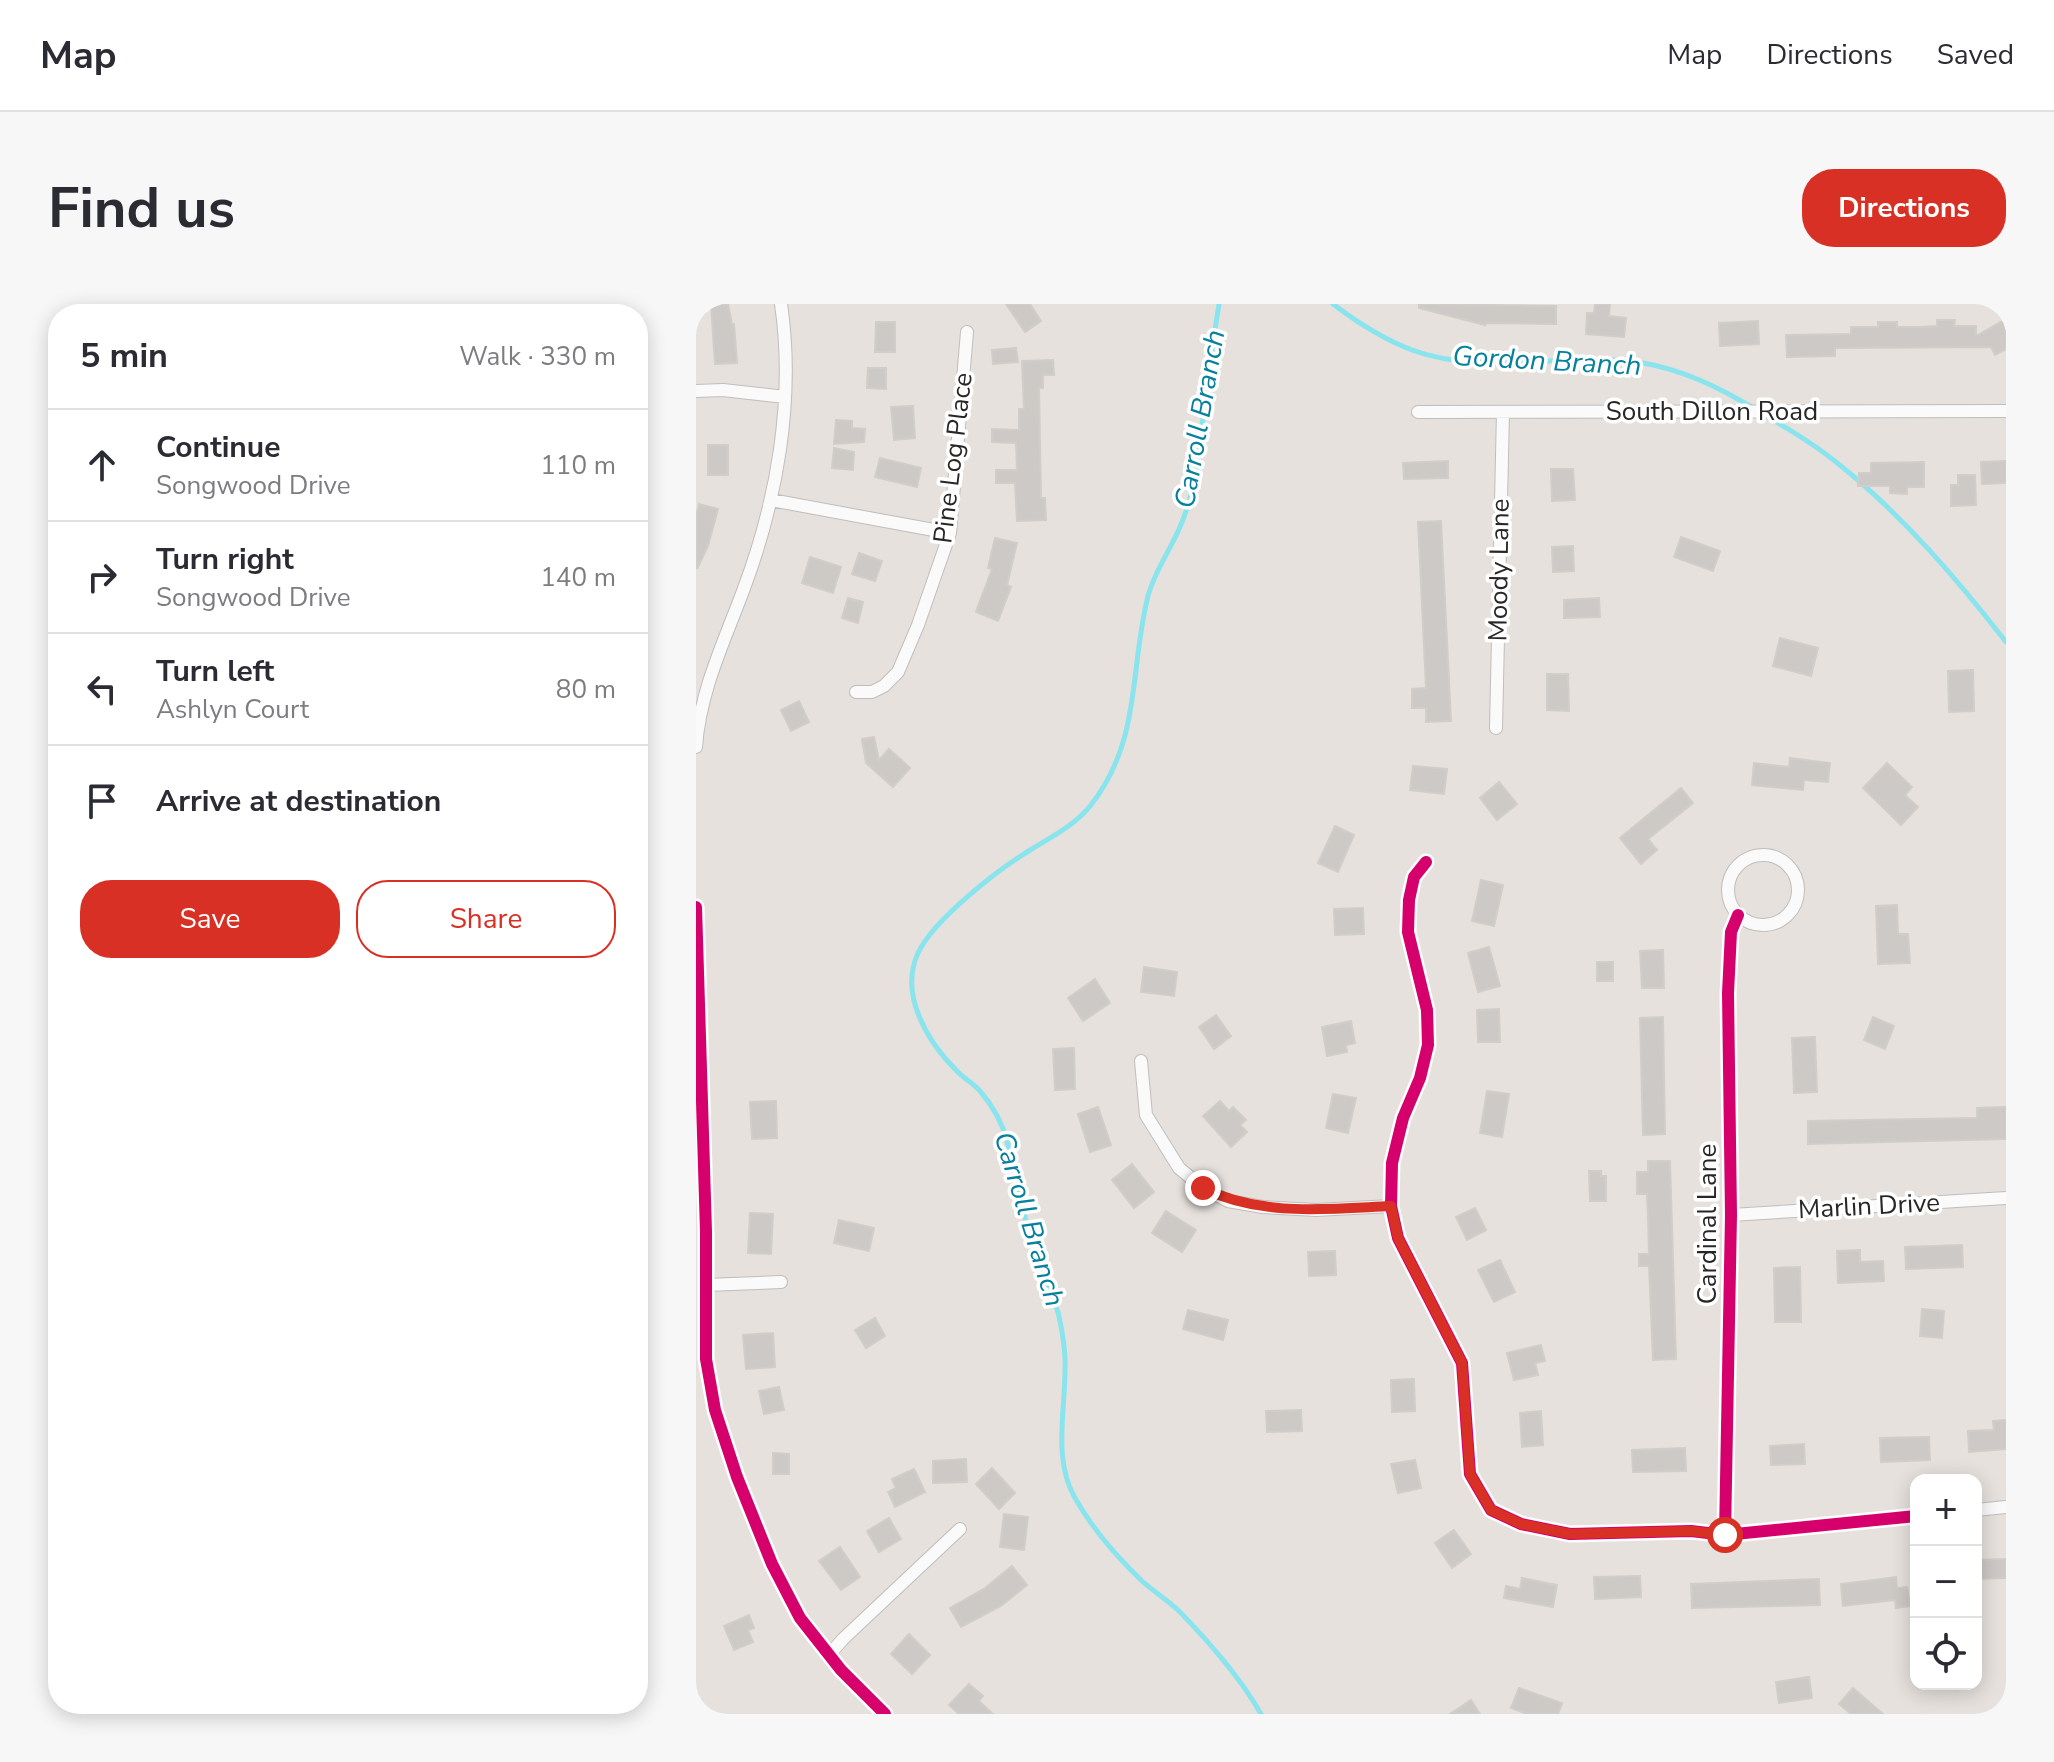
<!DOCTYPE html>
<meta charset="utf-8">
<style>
:root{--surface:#fff;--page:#f7f7f7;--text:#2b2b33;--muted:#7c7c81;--line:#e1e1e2;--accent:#d93025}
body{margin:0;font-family:"Nunito Sans",sans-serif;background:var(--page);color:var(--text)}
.controls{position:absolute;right:24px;bottom:24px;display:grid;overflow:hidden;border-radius:16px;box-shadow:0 4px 20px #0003}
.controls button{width:72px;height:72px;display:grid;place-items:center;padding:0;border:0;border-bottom:2px solid var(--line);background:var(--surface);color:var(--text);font:40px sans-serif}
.stop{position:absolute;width:24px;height:24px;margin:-18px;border:6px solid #d93025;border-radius:50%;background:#fff}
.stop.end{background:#d93025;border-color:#fff;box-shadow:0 2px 8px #0008}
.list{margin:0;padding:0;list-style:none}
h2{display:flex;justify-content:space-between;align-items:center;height:104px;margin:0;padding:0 32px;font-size:34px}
h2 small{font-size:26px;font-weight:400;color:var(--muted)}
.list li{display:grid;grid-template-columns:52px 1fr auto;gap:24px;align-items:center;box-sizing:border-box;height:112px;padding:0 32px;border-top:2px solid var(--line)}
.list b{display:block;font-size:30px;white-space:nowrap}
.list p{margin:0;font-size:26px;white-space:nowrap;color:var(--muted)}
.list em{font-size:26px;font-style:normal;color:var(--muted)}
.actions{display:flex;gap:16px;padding:24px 32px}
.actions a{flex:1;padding:18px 0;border:2px solid var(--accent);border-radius:32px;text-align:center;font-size:28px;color:var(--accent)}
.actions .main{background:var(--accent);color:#fff}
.icon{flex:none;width:44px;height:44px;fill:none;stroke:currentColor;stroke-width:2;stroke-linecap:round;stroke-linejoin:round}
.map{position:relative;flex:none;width:1310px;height:1410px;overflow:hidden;border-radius:32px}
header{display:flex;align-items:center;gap:48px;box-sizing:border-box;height:112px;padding:0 40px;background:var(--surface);border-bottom:2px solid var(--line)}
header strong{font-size:38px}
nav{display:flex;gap:44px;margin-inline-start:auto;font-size:28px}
.intro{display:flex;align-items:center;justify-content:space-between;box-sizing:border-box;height:192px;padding:0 48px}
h1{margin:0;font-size:56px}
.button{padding:20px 36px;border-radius:32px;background:var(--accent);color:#fff;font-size:28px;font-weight:700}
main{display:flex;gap:48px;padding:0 48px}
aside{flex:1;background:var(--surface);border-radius:32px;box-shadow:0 4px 20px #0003}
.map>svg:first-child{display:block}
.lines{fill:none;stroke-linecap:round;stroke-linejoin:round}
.stream{stroke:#8ae4ee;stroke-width:5}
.building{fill:#cdc9c6;stroke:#d1cdc8;stroke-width:2}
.minor-casing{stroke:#bfbebe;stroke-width:14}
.minor{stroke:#fbfafa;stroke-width:12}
.cycleway-casing{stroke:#fff;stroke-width:17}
.cycleway{stroke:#d6006c;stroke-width:12}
.route{stroke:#d93025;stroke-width:10}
.labels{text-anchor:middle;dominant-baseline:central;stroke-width:7;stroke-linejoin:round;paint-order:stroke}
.street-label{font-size:26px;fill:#272727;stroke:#fff}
.water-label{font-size:28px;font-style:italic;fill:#06809d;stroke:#fff}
</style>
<header>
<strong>Map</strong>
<nav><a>Map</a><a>Directions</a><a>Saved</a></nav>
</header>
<div class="intro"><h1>Find us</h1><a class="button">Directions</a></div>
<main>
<aside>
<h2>5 min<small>Walk · 330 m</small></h2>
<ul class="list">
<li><svg class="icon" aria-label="ahead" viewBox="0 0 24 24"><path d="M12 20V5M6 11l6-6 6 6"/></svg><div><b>Continue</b><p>Songwood Drive</p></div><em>110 m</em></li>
<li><svg class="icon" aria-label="right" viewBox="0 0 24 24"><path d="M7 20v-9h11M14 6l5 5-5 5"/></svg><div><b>Turn right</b><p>Songwood Drive</p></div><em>140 m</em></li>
<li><svg class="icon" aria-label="left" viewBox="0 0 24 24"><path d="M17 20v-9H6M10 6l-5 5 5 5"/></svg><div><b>Turn left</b><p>Ashlyn Court</p></div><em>80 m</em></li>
<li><svg class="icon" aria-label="arrive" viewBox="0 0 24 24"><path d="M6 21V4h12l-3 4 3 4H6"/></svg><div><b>Arrive at destination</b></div></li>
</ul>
<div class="actions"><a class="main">Save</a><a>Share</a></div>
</aside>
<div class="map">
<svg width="1310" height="1410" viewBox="0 0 1310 1410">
<rect width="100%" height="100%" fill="#e6e1dc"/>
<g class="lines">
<path class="stream" d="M523,0c-5,32 -10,65 -14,97 -5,38 -7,77 -20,113 -9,29 -29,52 -37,82 -19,76 -6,143 -57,209 -16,20 -38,31 -59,44 -32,19 -98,70 -114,104 -19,41 9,88 38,117 7,8 17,13 24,21 13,15 22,31 27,50 11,37 16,75 27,111 6,24 22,44 26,69 3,15 6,33 5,49 0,42 -12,90 10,128 17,30 42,59 67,83 12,11 26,19 38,31 29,30 60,65 81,102
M637,0c25,19 50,35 79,46 73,27 155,1 231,13 41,7 77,25 112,46
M1067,110c27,16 54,32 78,52 62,50 116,113 165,176"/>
</g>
<path class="building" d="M15,0h17l4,20h2l3,39 -22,1z
M310,0h24l11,17 -16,11z
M723,0l137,2v18l-70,-1 -1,2 -66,-17z
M899,0h15l-1,12 17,2 -2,19 -38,-3 1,-21h7z
M1310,15v30l-11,6 -4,-8 -156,1v8l-48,1 -1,-22 65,-1v-7h27v-5h19v5h24l16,-1v-6h18l-1,6h22v10z
M1062,17l1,23 -39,2 -1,-23z
M180,18h19v30h-20z
M320,44l2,14 -25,2 -1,-14z
M357,56l1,15h-11v13h-4l2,110h4l1,22 -29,1 -2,-38h-19v-13h21l-1,-27 -24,-1v-13l27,1v-21h5l-2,-48z
M172,64h18v21l-19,-1z
M217,102l2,32 -21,2 -3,-33z
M140,116l16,1v7l13,1 -1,13 -30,2z
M12,141h20v30h-20z
M138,144l20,4 -1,18 -21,-2z
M184,154l41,10 -4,19 -42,-10z
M752,157v17l-44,1 -1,-16z
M1310,157v22l-24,1 -1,-22z
M1228,158v25h-17v7l-17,-1v-7h-32l1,-13h12v-10z
M855,165h22l2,31 -23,1z
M1262,171h17l1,30 -25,1v-21h7z
M3,200l19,5 -10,37 -11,23 -1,-53z
M745,217l10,200 -25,1v-14h-14v-19l14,-1 -8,-166z
M985,233l39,14 -7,20 -39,-14z
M299,234l22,5 -10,42 4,2 -13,34 -22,-9 16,-43 -4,-1z
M877,242l1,25 -21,1 -1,-25z
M163,249l23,8 -7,20 -23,-7z
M114,253l31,10 -8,26 -31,-10z
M152,294l15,4 -5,21 -16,-5z
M903,294l1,19 -36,1v-18z
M1084,334l38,10 -7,28 -38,-10z
M1277,366l1,41 -25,1 -1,-41z
M851,370h21l1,37 -22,-1z
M103,397l10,21 -18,9 -10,-21z
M178,433l5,23 10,-11 21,19 -17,19 -27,-24 -4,-24z
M1094,454l40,5 -2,19 -24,-2 -1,10 -51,-5 2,-22 35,4z
M1191,459l25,24 -7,8 13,12 -17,18 -38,-37z
M717,462l34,3 -3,25 -34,-4z
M803,478l18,22 -20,16 -17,-22z
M985,484l12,15 -45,36 9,11 -16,14 -21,-26z
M639,522l19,9 -16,37 -20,-9z
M785,576l22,5 -9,41 -22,-5z
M1201,601l1,29h10l2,29 -32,1 -2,-58z
M667,604l1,26 -29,1 -1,-26z
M793,643l11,39 -22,6 -10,-39z
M967,646l1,38h-22l-2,-37z
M901,658h16v19h-16z
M448,663l33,5 -3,24 -33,-4z
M399,675l15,24 -27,18 -15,-23z
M803,705l1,33h-22l-1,-32z
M520,711l15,21 -17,13 -15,-22z
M967,713l2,117 -22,1 -3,-117z
M1177,713l21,9 -9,23 -21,-9z
M655,717l4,22 -9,2 1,7 -20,4 -5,-29z
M1119,733l2,55 -23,1 -2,-55z
M378,744l1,41 -20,1 -2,-41z
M791,787l22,3 -7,43 -22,-4z
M637,790l23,4 -8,35 -22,-5z
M80,797l1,37 -25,1 -2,-37z
M524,797l9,10 4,-4 13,13 -6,5 7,7 -16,15 -28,-31z
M402,803l13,38 -21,7 -12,-38z
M1310,803v32l-198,5v-23l169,-3v-10z
M952,857h22l6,198 -23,1 -4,-94h-10v-12h10l-1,-38 -1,-22h-10v-22h11z
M436,860l22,28 -20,16 -22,-28z
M893,867h12v5h5v25h-16z
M779,904l11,22 -19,10 -11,-23z
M470,907l30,19 -14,22 -30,-19z
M54,909l23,1 -2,40 -23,-1z
M143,916l35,8 -5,23 -35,-8z
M1266,941l1,22 -57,2 -1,-22z
M1164,946v12l23,-1 1,20 -46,2 -1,-32z
M639,947l1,24 -27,1 -1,-24z
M804,956l15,32 -21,10 -16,-32z
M1104,963l1,55h-26l-1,-54z
M1226,1005l22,2 -2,27 -22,-2z
M492,1006l40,10 -5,20 -40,-11z
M179,1014l10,18 -19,12 -11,-18z
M77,1029l2,34 -29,2 -3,-34z
M845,1041l4,16 -10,2 3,12 -24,5 -7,-27z
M718,1075l1,32 -23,1 -1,-32z
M83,1083l5,23 -20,4 -5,-23z
M605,1106l1,21 -35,1 -1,-21z
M845,1107l2,34 -21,2 -2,-34z
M1310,1116v29l-37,3 -1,-21 26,-1 -1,-9z
M1233,1133l1,23 -49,2 -1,-24z
M1108,1140l1,20 -34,1 -1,-19z
M989,1144l1,23 -53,1 -1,-22z
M77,1149l16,1v20h-16z
M270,1155l1,23 -34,1v-22z
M719,1156l6,28 -23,5 -7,-29z
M296,1164l23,25 -16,16 -23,-25z
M218,1165l11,23 -30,15 -7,-15 8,-4 -4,-9z
M308,1210l24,3 -4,33 -24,-3z
M193,1214l12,21 -22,13 -12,-21z
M758,1226l17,24 -19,14 -17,-25z
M144,1243l20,30 -19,13 -22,-29z
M1310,1255v19l-30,1v-19z
M316,1262l15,19 -26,21 -40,21 -11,-19 35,-20z
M944,1272l1,21 -46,2 -1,-22z
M1200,1273l1,11 10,-1 3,19 -14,2 -1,-8 -52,6 -2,-22z
M826,1274l35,7 -4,22 -49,-9 2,-12 14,3z
M1123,1275l1,26 -128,3 -1,-24z
M53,1311l5,13 -6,2 5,12 -19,8 -10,-24z
M213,1330l21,21 -18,19 -21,-20z
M1113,1373l3,21 -33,5 -3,-21z
M273,1380l14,12 -4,5 14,13h-34l-10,-9z
M823,1384l43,15 -4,11h-31l-16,-6z
M1157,1384l30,26h-32l-12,-10z
M775,1396l9,14h-30z"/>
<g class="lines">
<defs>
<path id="minor" d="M0,87l27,-1 62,7
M722,108l588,-1
M75,196l179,33
M160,388h16l12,-6 14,-14 20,-47 32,-92 17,-201
M800,424l7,-316
M0,443c4,-56 28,-105 47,-156 34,-90 52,-192 38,-287
M1032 586a35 35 0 1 1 70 0a35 35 0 1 1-70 0Z
M730,558l-12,15 -5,23 -1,32 19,78 1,35 -8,33 -17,40 -11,45 -1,43 7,32 64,125 8,111 21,36 30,14 49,10 121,-3 34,4 191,-19
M0,603l10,325v127l9,51 22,67 35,87 28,54 41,52 44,44
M445,757l5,54 33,53 24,20 25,13 35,6 53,3 75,-4
M1035,911l275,-17
M10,981l75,-3
M1280,1206l30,-3
M1029,1231l6,-320 -3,-222 3,-61 7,-17
M133,1351l14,-16 117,-110"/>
</defs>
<use href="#minor" class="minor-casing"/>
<use href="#minor" class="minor"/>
<defs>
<path id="cycleway" d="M730,558l-12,15 -5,23 -1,32 19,78 1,35 -8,33 -17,40 -11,45 -1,43 7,32 64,125 8,111 21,36 30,14 49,10 121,-3 34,4 191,-19
M0,603l10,325v127l9,51 22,67 35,87 28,54 41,52 44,44
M1029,1231l6,-320 -3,-222 3,-61 7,-17"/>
</defs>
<use href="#cycleway" class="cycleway-casing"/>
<use href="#cycleway" class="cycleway"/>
</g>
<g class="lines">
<path class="route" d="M507,884c58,29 124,21 188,18l7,32 64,125 8,111 21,36 30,14 49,10 121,-3 34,4"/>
</g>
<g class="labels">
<g class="street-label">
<text x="1016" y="107">South Dillon Road</text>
<text transform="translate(257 154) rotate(-83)">Pine Log Place</text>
<text transform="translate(803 266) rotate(-89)">Moody Lane</text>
<text transform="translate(1173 902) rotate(-3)">Marlin Drive</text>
<text transform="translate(1011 920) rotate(-90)">Cardinal Lane</text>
</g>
<g class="water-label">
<text transform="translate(851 57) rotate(3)">Gordon Branch</text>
<text transform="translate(504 115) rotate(-80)">Carroll Branch</text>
<text transform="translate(333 915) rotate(73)">Carroll Branch</text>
</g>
</g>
</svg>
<div class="controls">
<button>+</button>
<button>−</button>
<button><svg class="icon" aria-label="locate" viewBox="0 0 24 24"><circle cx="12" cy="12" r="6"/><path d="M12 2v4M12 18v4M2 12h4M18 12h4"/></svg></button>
</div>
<div class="stop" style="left:1029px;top:1231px"></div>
<div class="stop end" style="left:507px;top:884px"></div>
</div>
</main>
